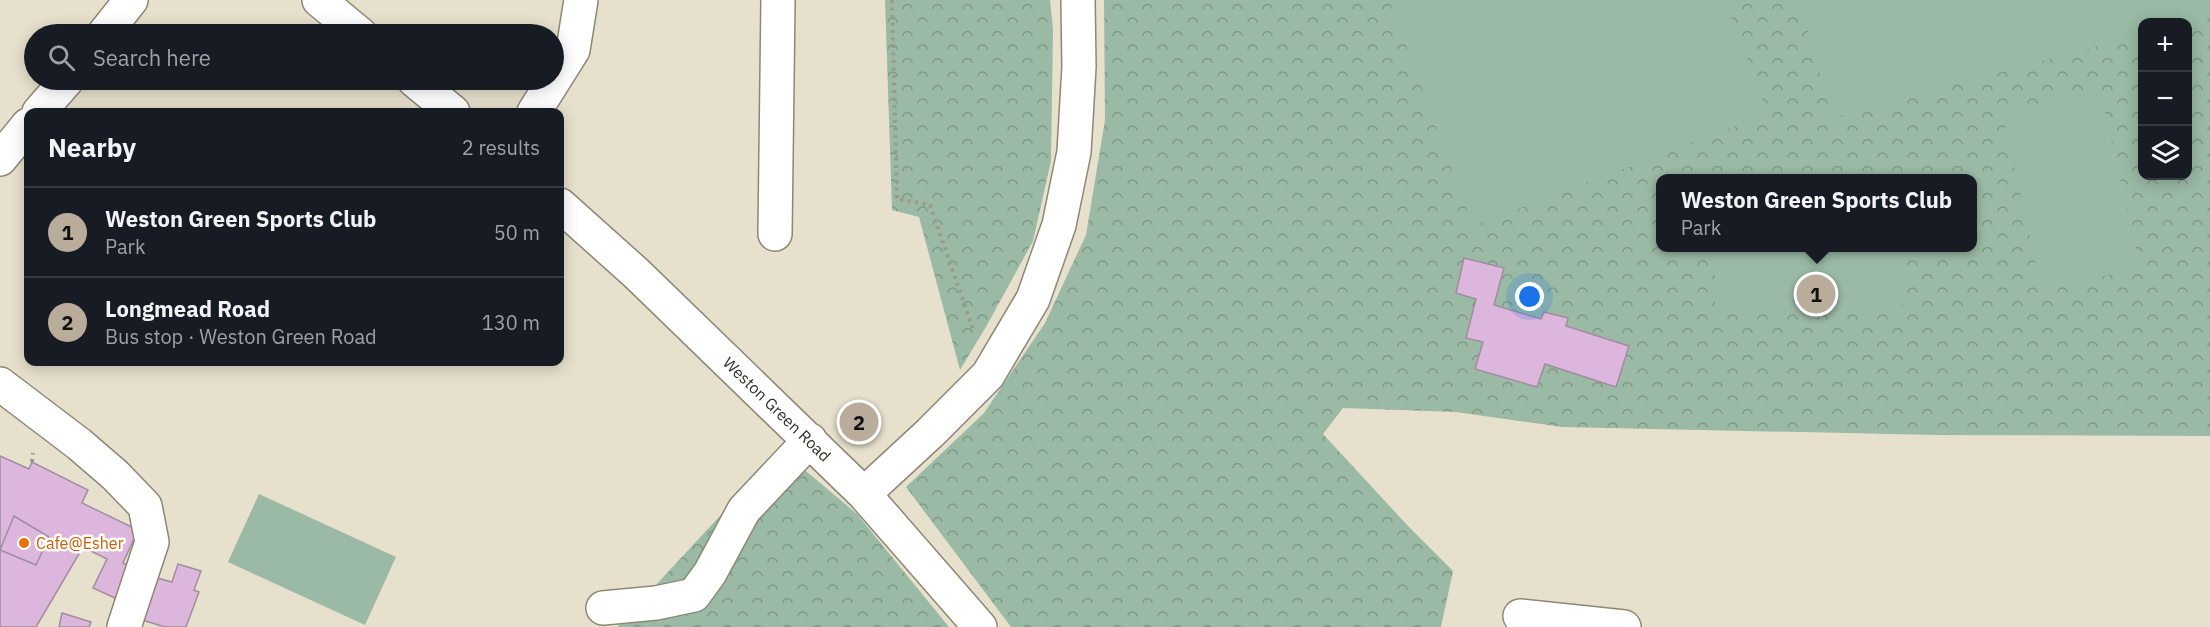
<!DOCTYPE html>
<meta charset="utf-8">
<style>
:root{--surface:#171b24;--page:#242831;--text:#f1f3f6;--muted:#9ea1a6;--line:#363941;--accent:#baac9b}
body{margin:0;font-family:"IBM Plex Sans",sans-serif;background:var(--page);color:var(--text)}
.controls{position:absolute;right:18px;top:18px;display:grid;overflow:hidden;border-radius:12px;box-shadow:0 3px 15px #0003}
.controls button{width:54px;height:54px;display:grid;place-items:center;padding:0;border:0;border-bottom:2px solid var(--line);background:var(--surface);color:var(--text);font:30px sans-serif}
.you{position:absolute;left:1530px;top:297px;width:21px;height:21px;margin:-15px;border:4px solid #fff;border-radius:50%;background:#1a73e8;box-shadow:0 0 0 9px #1a73e833}
.badge{display:grid;place-items:center;width:39px;height:39px;border-radius:50%;background:var(--accent);color:#111;font-size:20px;font-weight:700}
.pin{position:absolute;translate:-50% -50%;border:3px solid #fff;box-shadow:0 2px 6px #0006}
.popup{position:absolute;left:1656px;top:174px;width:321px;height:78px;box-sizing:border-box;display:grid;place-content:center;border-radius:12px;background:var(--surface);filter:drop-shadow(0 2px 4px #0005);font-size:20px;white-space:nowrap;color:var(--muted)}
.popup b{font-size:22px;color:var(--text)}
.popup::after{content:'';position:absolute;left:50%;top:100%;margin-left:-12px;border:12px solid transparent;border-top-color:var(--surface)}
.list{margin:0;padding:0;list-style:none}
h2{display:flex;justify-content:space-between;align-items:center;height:78px;margin:0;padding:0 24px;font-size:26px}
h2 small{font-size:20px;font-weight:400;color:var(--muted)}
.list li{display:grid;grid-template-columns:39px 1fr auto;gap:18px;align-items:center;box-sizing:border-box;height:90px;padding:0 24px;border-top:2px solid var(--line)}
.list b{display:block;font-size:22px;white-space:nowrap}
.list p{margin:0;font-size:20px;white-space:nowrap;color:var(--muted)}
.list em{font-size:20px;font-style:normal;color:var(--muted)}
.icon{flex:none;width:33px;height:33px;fill:none;stroke:currentColor;stroke-width:2;stroke-linecap:round;stroke-linejoin:round}
.map{position:relative;flex:none;width:2210px;height:627px;overflow:hidden}
.search{position:absolute;background:var(--surface);box-shadow:0 3px 15px #0003;left:24px;top:24px;width:540px;height:66px;display:flex;align-items:center;gap:15px;box-sizing:border-box;padding:0 21px;border-radius:33px;color:var(--muted);font-size:22px}
.panel{position:absolute;background:var(--surface);box-shadow:0 3px 15px #0003;left:24px;top:108px;width:540px;height:258px;border-radius:12px}
.map>svg:first-child{display:block}
.park{fill:url(#park-crowns);fill-rule:evenodd}
.pitch{fill:#9abaa5}
.building{fill:#ddb6dd;stroke:#9e8e9d;stroke-width:1.5}
.lines{fill:none;stroke-linecap:round;stroke-linejoin:round}
.minor-casing{stroke:#8d8875;stroke-width:36}
.path{stroke:#9d9989;stroke-width:4;stroke-dasharray:3 4.5;stroke-linecap:butt}
.minor{stroke:#fff;stroke-width:33}
.food-dot{fill:#e8710a;stroke:#fff;stroke-width:2}
.labels{text-anchor:middle;dominant-baseline:central;stroke-width:5;stroke-linejoin:round;paint-order:stroke}
.street-label{font-size:16px;fill:#312f27;stroke:#fff}
.food-label{font-size:16px;fill:#c56008;stroke:#fff;text-anchor:start}
</style>
<div class="map">
<svg width="2210" height="627" viewBox="0 0 2210 627">
<defs>
<pattern id="park-crowns" width="20" height="18" patternUnits="userSpaceOnUse" patternTransform="scale(1.5)"><rect width="20" height="18" fill="#9abaa5"/><path d="M2 6a3 3 0 1 1 6 0M12 15a3 3 0 1 1 6 0" fill="none" stroke="#7e9886"/></pattern>
</defs>
<rect width="100%" height="100%" fill="#e6e0cc"/>
<path class="park" d="M885,0h165l3,29 -2,132 -18,80 -46,84 -27,45 -41,-153 -27,-7z
M1104,0h1106v436l-273,-1 -375,-8 -106,-15 -113,-4 -20,26 85,92 45,45 -12,56h-430l-105,-140 78,-74 61,-90 41,-88 19,-115zM2142,22h46v154h-46zM1660,178h312v70h-312z
M781,450l76,64 92,113h-332z"/>
<path class="pitch" d="M1389,0h336l43,114 -295,112z
M1800,0h410v16l-25,6h-43v12l-310,84z
M2100,90l40,178 -98,22 -40,-178z
M1715,248h191v57l-191,3z
M259,494l137,63 -31,68 -137,-63z"/>
<path class="building" d="M1464,258l40,10 -10,37 47,14 3,-7 24,6 -2,8 63,20 -13,41 -71,-23 -8,23 -62,-18 8,-27 -17,-4 10,-39 -20,-6z
M0,456l29,13 3,-7 56,28 -6,13 56,27 -15,33 9,5 -15,31 -24,-11 14,-29 -24,-12 -47,80h-36z
M14,516l35,21 -13,28 -36,-15z
M178,564l23,7 -7,19 5,2 -13,35h-21l-23,-7 15,-42 15,4z
M62,613l29,9 -2,5h-30z"/>
<g class="lines">
<defs>
<path id="minor" d="M319,0l41,34
M104,34l27,-34
M414,80l39,32
M39,112l28,-32
M534,112l39,-62 8,-50
M0,159l28,-34
M560,205l76,68 228,221 116,133
M775,234l3,-234
M0,384l79,60 36,31 30,31 7,36 -28,85
M864,494l66,-61 58,-58 45,-76 26,-74 15,-73 5,-85 -1,-67
M603,608l53,-5 38,-8 16,-22 34,-63 66,-70
M1520,616l104,11"/>
</defs>
<use href="#minor" class="minor-casing"/>
<path class="path" d="M892,0l5,199 33,6 44,127
M32,462l1,-9"/>
<use href="#minor" class="minor"/>
</g>
<circle class="food-dot" cx="24" cy="543" r="6"/>
<g class="labels">
<g class="street-label">
<text transform="translate(777 409) rotate(44)">Weston Green Road</text>
</g>
<g class="food-label">
<text x="36" y="543">Cafe@Esher</text>
</g>
</g>
</svg>
<div class="controls">
<button>+</button>
<button>−</button>
<button><svg class="icon" aria-label="layers" viewBox="0 0 24 24"><path d="M12 4l9 5-9 5-9-5zM3 14l9 5 9-5"/></svg></button>
</div>
<div class="you"></div>
<div class="pin badge" style="left:1816px;top:294px">1</div>
<div class="popup"><b>Weston Green Sports Club</b>Park</div>
<div class="pin badge" style="left:859px;top:422px">2</div>
<div class="search"><svg class="icon" aria-label="search" viewBox="0 0 24 24"><circle cx="10" cy="10" r="6"/><path d="M15 15l6 6"/></svg>Search here</div>
<section class="panel">
<h2>Nearby<small>2 results</small></h2>
<ul class="list">
<li><span class="badge">1</span><div><b>Weston Green Sports Club</b><p>Park</p></div><em>50 m</em></li>
<li><span class="badge">2</span><div><b>Longmead Road</b><p>Bus stop · Weston Green Road</p></div><em>130 m</em></li>
</ul>
</section>
</div>
